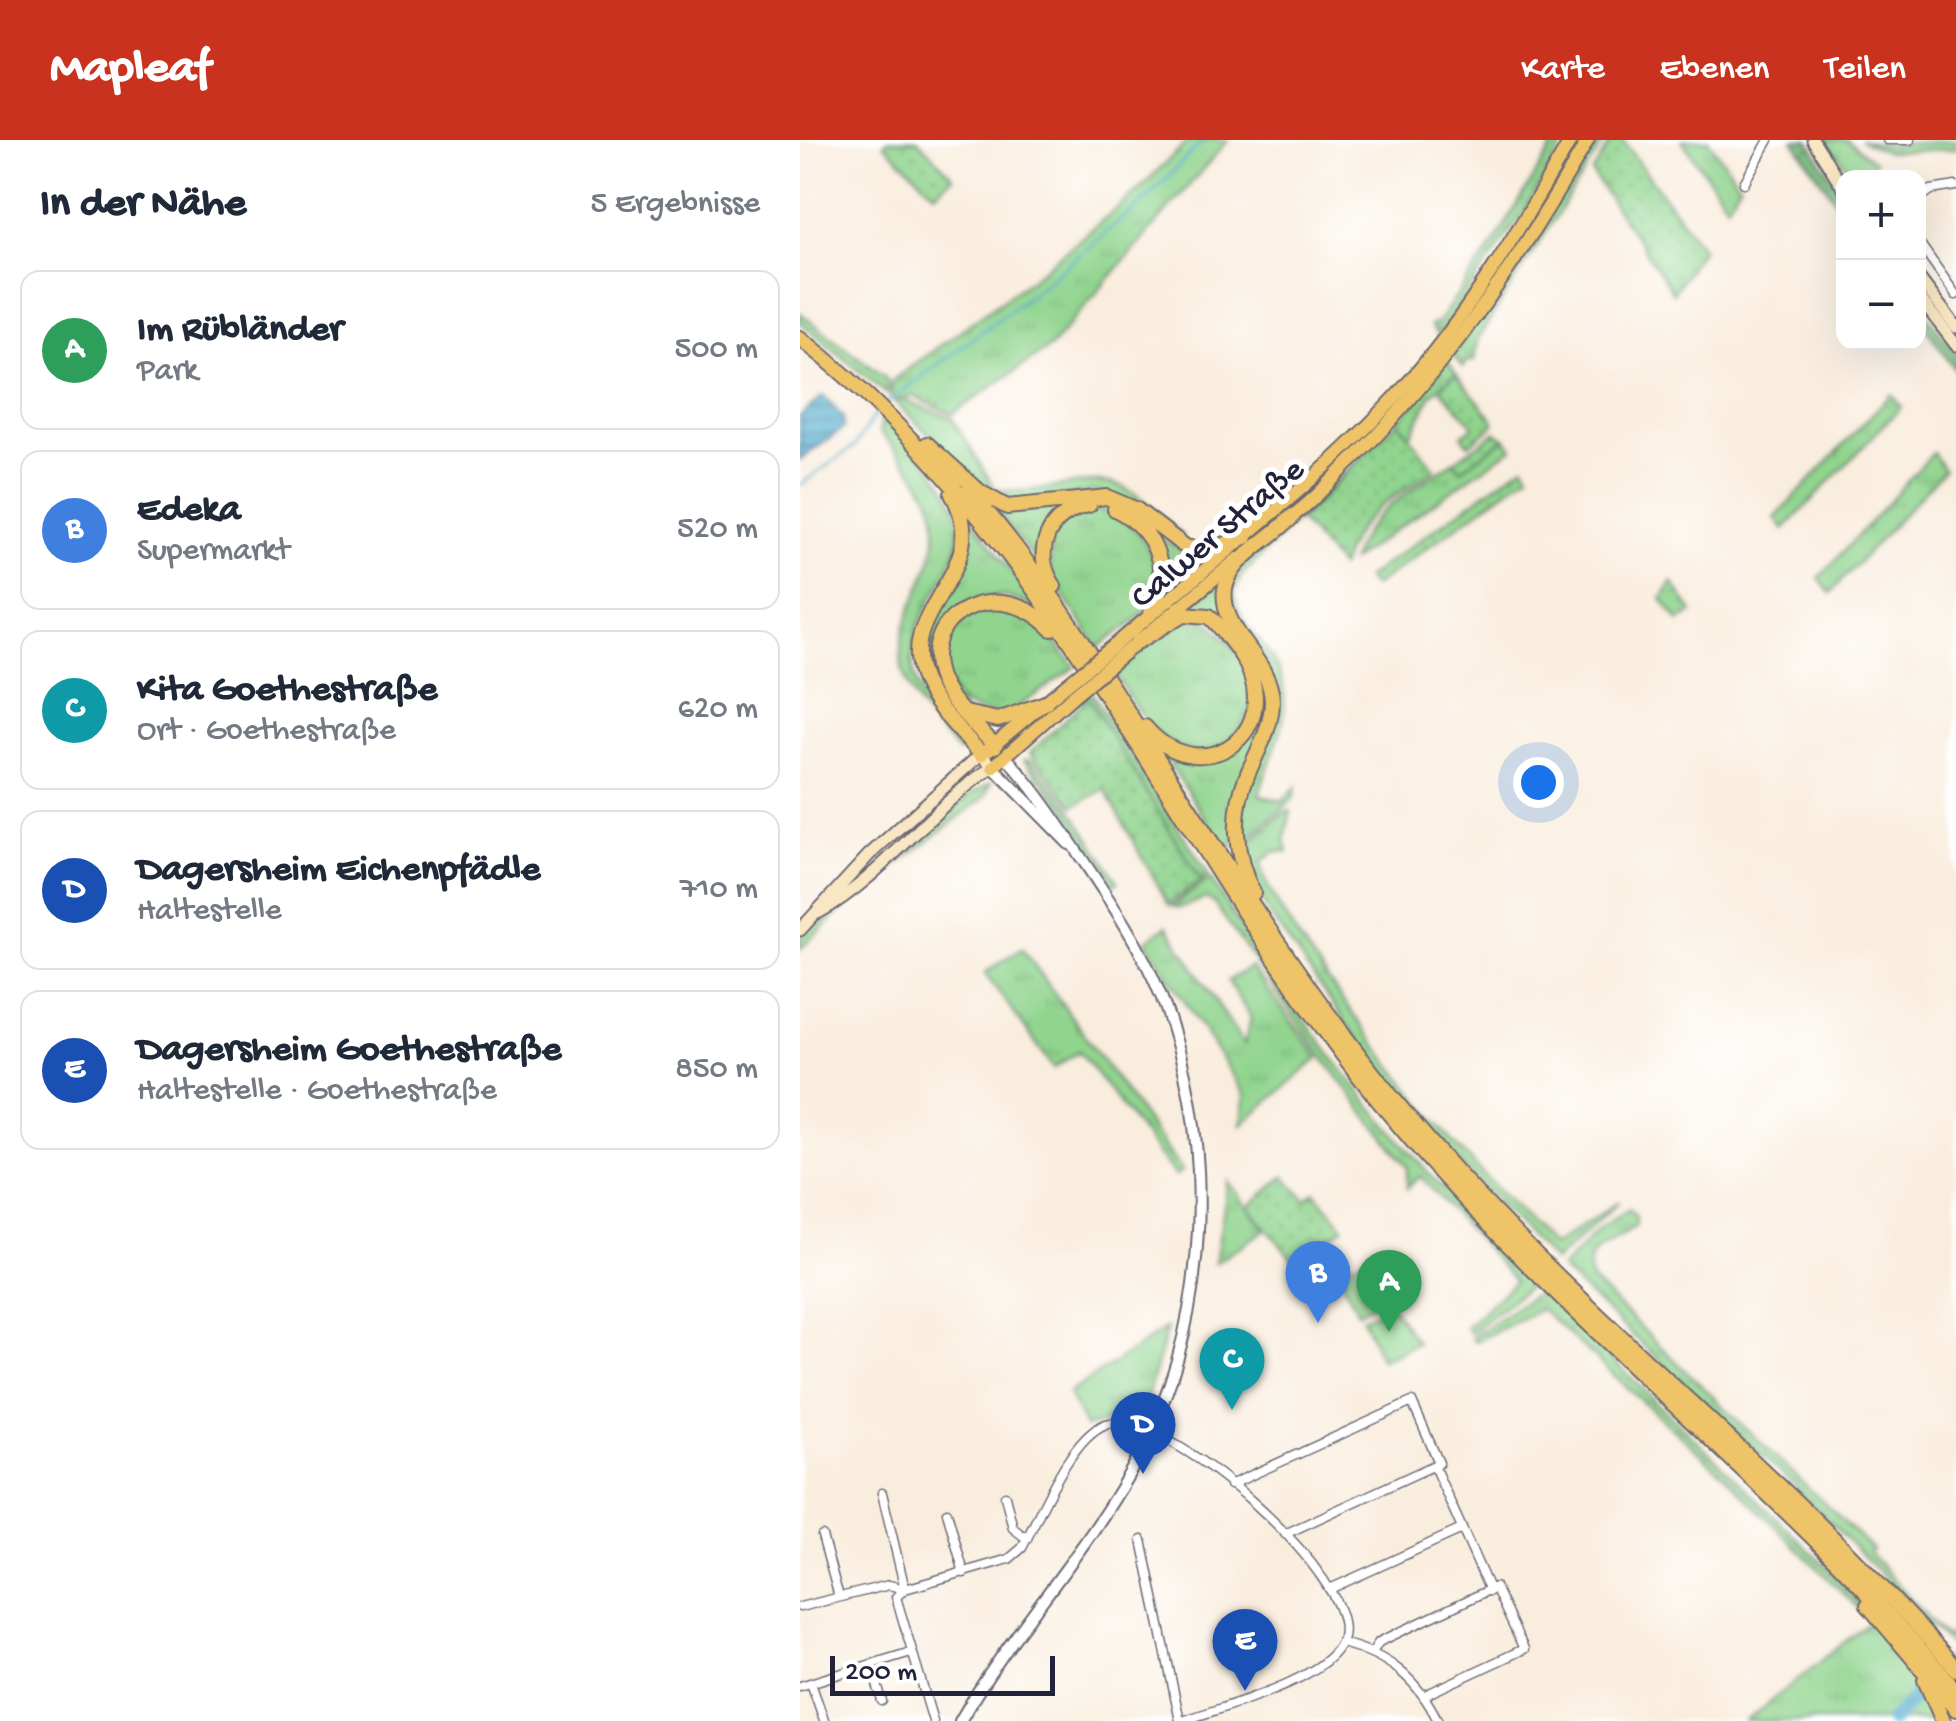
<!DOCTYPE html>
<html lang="de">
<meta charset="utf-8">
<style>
:root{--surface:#fff;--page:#f6f6f7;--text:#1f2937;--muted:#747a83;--line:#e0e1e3;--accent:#c8321e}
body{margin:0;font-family:"Gochi Hand",sans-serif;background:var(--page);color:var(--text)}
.controls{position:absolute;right:30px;top:30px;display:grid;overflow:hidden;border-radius:20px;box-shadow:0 10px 40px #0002}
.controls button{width:90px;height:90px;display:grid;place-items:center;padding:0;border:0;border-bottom:2px solid var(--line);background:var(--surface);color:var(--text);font:50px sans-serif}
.scale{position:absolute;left:30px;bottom:25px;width:225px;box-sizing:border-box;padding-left:10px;border:5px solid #22223b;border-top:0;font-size:28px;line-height:35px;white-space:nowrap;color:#22223b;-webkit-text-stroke:8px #fff;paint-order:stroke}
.you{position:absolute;left:738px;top:642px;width:35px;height:35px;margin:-25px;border:8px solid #fff;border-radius:50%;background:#1a73e8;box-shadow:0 0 0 15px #1a73e833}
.badge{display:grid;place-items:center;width:65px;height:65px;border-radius:50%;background:var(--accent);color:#fff;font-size:32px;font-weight:700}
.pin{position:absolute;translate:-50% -82px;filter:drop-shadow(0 2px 5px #0008)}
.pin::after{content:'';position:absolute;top:52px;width:35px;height:30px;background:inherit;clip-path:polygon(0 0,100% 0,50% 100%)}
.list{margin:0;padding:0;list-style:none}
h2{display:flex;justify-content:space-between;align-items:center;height:130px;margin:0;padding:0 40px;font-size:42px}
h2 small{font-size:32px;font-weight:400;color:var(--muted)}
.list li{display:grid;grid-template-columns:65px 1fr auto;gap:30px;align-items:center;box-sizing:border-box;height:160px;margin:0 20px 20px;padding:0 20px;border:2px solid var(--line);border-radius:20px}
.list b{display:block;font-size:38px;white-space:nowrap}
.list p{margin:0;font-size:32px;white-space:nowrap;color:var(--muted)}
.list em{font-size:32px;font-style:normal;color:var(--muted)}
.map{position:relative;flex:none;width:1156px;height:1581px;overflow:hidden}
header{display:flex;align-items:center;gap:60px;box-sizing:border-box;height:140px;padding:0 50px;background:var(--accent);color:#fff}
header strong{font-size:48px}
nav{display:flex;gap:55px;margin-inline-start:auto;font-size:35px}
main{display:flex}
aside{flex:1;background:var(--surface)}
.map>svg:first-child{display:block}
.grass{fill:url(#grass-tufts);stroke:#597b64;stroke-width:2.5}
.forest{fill:url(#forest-crowns);stroke:#4b6c5a;stroke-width:2.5}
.park{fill:#90d48e;stroke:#597b64;stroke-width:2.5}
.garden{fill:url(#garden-dots);stroke:#597b64;stroke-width:2.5}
.water{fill:url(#water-rules);stroke:#386683;stroke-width:2.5}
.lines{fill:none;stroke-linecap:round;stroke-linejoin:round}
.stream{stroke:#4da9cb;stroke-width:2.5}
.river{stroke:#4da9cb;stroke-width:14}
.minor-casing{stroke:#6d6974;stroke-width:11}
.tertiary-casing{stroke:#6d6974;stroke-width:14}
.secondary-casing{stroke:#6d6974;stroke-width:15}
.primary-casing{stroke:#6d6974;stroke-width:16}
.trunk-casing{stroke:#6d6974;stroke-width:18}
.minor{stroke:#fff;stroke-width:8}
.tertiary{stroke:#fff;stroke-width:10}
.secondary{stroke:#f9e7c3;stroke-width:11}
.primary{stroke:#efc469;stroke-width:12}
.trunk{stroke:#efc469;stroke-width:14}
.primary-bridge-casing{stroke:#6d6974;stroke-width:16;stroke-linecap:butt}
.primary-bridge{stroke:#efc469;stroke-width:12}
.labels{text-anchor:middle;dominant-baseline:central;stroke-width:10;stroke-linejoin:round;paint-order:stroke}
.street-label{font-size:35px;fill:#22223b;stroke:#fff}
</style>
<header>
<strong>Mapleaf</strong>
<nav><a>Karte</a><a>Ebenen</a><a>Teilen</a></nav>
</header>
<main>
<aside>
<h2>In der Nähe<small>5 Ergebnisse</small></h2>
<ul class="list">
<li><span class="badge" style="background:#2e9e5b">A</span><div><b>Im Rübländer</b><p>Park</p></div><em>500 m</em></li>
<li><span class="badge" style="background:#3f7fe0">B</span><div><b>Edeka</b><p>Supermarkt</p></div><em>520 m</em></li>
<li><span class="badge" style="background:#0f9aa8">C</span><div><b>Kita Goethestraße</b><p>Ort · Goethestraße</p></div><em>620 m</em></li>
<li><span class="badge" style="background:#1a4fb4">D</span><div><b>Dagersheim Eichenpfädle</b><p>Haltestelle</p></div><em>710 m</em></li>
<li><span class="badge" style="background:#1a4fb4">E</span><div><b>Dagersheim Goethestraße</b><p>Haltestelle · Goethestraße</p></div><em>850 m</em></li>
</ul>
</aside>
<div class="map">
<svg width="1156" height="1581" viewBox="0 0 1156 1581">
<defs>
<pattern id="grass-tufts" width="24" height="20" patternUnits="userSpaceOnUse" patternTransform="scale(2.5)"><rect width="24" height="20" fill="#90d48e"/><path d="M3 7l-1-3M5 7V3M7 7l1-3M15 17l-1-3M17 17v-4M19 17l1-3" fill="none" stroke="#7cb67b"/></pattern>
<pattern id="forest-crowns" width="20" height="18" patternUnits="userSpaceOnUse" patternTransform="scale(2.5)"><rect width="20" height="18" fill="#74b679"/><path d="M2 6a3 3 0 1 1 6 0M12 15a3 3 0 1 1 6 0" fill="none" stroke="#5f9464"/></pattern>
<pattern id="garden-dots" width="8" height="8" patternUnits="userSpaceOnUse" patternTransform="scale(2.5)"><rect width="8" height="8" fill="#90d48e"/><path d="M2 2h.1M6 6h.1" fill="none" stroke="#7cb67b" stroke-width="1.8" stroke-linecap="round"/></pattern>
<pattern id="water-rules" width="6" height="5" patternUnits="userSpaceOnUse" patternTransform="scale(2.5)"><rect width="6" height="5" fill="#4da9cb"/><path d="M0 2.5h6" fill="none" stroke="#4089a6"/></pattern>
</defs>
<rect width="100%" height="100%" fill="#fff"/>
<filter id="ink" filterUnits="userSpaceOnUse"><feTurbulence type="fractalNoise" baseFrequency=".01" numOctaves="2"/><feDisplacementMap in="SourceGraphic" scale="20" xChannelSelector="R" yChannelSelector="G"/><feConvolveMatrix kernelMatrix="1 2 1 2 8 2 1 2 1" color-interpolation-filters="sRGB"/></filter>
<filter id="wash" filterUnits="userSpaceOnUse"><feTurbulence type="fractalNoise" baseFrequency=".0048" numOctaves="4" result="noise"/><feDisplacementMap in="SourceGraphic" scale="40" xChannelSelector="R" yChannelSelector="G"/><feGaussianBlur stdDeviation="2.25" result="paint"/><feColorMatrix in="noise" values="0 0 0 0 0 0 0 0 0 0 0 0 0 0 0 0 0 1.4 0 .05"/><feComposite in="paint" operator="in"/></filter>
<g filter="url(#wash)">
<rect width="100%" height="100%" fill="#f9eddd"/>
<path class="grass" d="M389,0h39l-178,207 -98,67 -39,-18 -19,5 -4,-4 3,-17 138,-101 102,-84z
M757,0h9l-41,70 -87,126 -8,-10 8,-4 50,-69z
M797,0h8l-128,200 -3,21h-8l-3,6 -10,-12z
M882,0h26l32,44 -13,21z
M1024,0h23l28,22 -13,8 -13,-1z
M1060,0l32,5 64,-5v9l-69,3z
M0,173l84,64 5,7 -2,10 -87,-72z
M648,221l8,13 -24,20 -22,42 -12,-15z
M1091,254l10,13 -117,122 -9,-11z
M101,259l51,19 43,71c40,9 88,-14 119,-5 26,7 50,36 70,53l-89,-46 -67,12 -32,-5 -100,-95z
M82,277c23,25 62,56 73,89 24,68 -72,116 -34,187 11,20 29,36 44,53l2,4 -9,2c-19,-22 -43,-46 -53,-74 -21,-58 46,-110 28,-171 -8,-26 -36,-55 -53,-75z
M705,298l7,10 -161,113c15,-49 62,-71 103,-100l7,8z
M1133,313l11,17 -114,123 -11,-15z
M563,316l-121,119 -8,17c3,23 16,37 30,55 41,53 11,92 -5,148l23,6 14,-14 -3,12 -52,46 2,-46 29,-73 -5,-62 -36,-54 -2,-15 7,-24z
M286,360c50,-1 54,31 93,48 13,5 28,1 39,5l-51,40c-1,-12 1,-25 -3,-38 -17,-46 -81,-79 -116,-30 -8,12 -9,24 -12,36l-45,-56 33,6z
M164,368l77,102 -37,-14 -27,3 -44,53 42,83 -40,-48 -11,-39 2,-23 30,-50z
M295,369c40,3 72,53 57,90 -9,21 -37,35 -54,49l-47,-72 -1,-40 14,-16z
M412,448h10l41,88 4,31 -35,142 2,14 -75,-116 50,11 49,-43 1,-40 -52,-65h-21z
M195,463l42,16 38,48 -70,49c-11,-3 -29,-3 -38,-9 -31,-17 -32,-67 -7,-89 9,-8 24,-11 35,-15z
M406,479c12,14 32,30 40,46 21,43 -20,105 -69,81 -31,-14 -47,-48 -64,-75l63,-50z
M290,550l118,184 -7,7 -113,-183 -11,2z
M224,620h6l40,47 48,75 -9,6 -42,-76z
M191,643l-6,14 -126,97 -59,55v-11l56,-51 41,-24 74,-69z
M491,671l-6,28 3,13 -13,-1 -14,11c-4,38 154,233 186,272 32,40 71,75 106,112l66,-45 -65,61 -100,-105 -102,-125 -85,-121 -26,-61 43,-38z
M410,738c89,147 200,285 324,404l-64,51 -4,-6 49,-46 -95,-105 -13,12v-21l-86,-112 -107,-152 -8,-5 -27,10 -8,-2z
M367,786l77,119 7,-27 -23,-37 23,-14 68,91 -77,66 3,-29 -99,-154z
M222,808l160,223 -7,5 -96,-125 -25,17 -69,-95z
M428,1041l37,49 -50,33z
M829,1069l7,8v9c-22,19 -54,17 -45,54l281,269 -3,3 77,85 10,-5v19l-165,-169 -230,-213 38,-40z
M741,1150l298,289 72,88 27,54h-192l125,-100 -145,-144 -185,-168 -67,33 -2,-5z
M367,1188l-28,98 -26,-5 -28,6 -16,-34z"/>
<path class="forest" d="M993,0h16l34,56v15z
M1118,163l38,49v19l-37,-53z"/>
<path class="park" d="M563,1118l20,41 -25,13 -21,-41z
M591,1165l26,38 -36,17 -19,-42z"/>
<path class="garden" d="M88,0h30l35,37 -18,16 -51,-49z
M812,0h10l80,108 -29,45 -81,-120z
M656,234l37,45 1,6 -25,19 -7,-9 12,-9 -35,-39z
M598,281l37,48c-45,32 -77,42 -95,98l-40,-46z
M696,292l9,6 -44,32 -7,-9z
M724,325l5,9 -156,113 -7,-9z
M872,442l21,30 -14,9 -17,-22z
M288,557l113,184 -33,23 -63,-115 -31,17 -44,-53z
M485,1036l21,24 9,-8 29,35 -47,37 -49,-57z"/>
<path class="water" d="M23,256l20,21 1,11 -44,32v-44z"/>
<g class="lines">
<path class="stream" d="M83,266l151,-114 109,-90 61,-62
M0,345l55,-39 22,-35"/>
<path class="river" d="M1091,1581l65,-65"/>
</g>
</g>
<g filter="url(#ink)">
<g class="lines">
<defs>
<path id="minor" d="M1087,0h23
M944,43l25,-43
M1118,60l13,-10 25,-4
M1118,101l38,54
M634,1326l56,125
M430,1345l182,-83 27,61 -154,71
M82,1353l23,96 -9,8 37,124
M205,1356l8,32 14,11
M147,1372l17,61
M22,1396l17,61
M342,1400l38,181
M532,1448l130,-59
M0,1467l89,-22 16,4 104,-30 13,-11c18,-33 48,-111 84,-124 55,-20 259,157 236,216 -15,41 -119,66 -159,81
M541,1503c46,11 76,35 97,78
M573,1511l6,-9 116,-55 29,62 -101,47
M71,1524l11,37
M11,1543l13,37
M0,1546l111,-34"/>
<path id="tertiary" d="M193,627l76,77
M160,1581c54,-94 131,-172 181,-269 70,-138 76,-312 20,-456 -21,-52 -52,-97 -83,-143 -23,-34 -44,-66 -72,-96"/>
<path id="secondary" d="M1013,0l31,49
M1118,137l38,50
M1118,156l38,49
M0,790l69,-75 112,-101 12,13c-63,40 -109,110 -175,146"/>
<path id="primary" d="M485,381c21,-13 39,-33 57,-51 100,-94 178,-211 246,-330
M314,506c97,-84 200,-159 286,-254 68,-76 120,-164 171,-252
M321,516l117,-97
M188,610l79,-66
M193,627l81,-72"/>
<path id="trunk" d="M0,198c256,199 378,516 579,763 174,214 399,379 577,590
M127,304l53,48 27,15 100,-10 30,13 50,38h27l32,-11
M169,351c76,85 134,183 196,279 72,113 145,226 230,331 169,206 387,366 561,568
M152,354c45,78 -60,115 -28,187 12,28 37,50 57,73
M315,369c42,21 58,63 35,105
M254,446c-23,-34 -6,-73 35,-81
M339,501l45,-27 25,2c10,8 17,19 25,29 63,82 -31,151 -89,82
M165,573l33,7 47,-17
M195,606c-18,-20 -44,-41 -54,-66 -26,-66 58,-107 111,-51
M453,753c-19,-38 -22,-80 -5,-120 10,-23 24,-46 24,-72 -1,-43 -53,-70 -47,-112 5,-31 48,-51 68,-73
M1068,1465l88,104
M1125,1540l18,41"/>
</defs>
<use href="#minor" class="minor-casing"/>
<use href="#tertiary" class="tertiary-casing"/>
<use href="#secondary" class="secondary-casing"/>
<use href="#primary" class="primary-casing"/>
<use href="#trunk" class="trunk-casing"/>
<use href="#minor" class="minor"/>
<use href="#tertiary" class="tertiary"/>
<use href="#secondary" class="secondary"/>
<use href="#primary" class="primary"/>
<use href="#trunk" class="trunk"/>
<defs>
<path id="primary-bridge" d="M267,544l47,-38
M274,555l47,-39"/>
</defs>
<use href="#primary-bridge" class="primary-bridge-casing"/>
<use href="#primary-bridge" class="primary-bridge"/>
</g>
</g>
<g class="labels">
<g class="street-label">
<text transform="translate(419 395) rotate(-40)">Calwer Straße</text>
</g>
</g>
</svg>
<div class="controls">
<button>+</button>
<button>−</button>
</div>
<div class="scale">200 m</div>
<div class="you"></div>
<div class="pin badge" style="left:589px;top:1192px;background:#2e9e5b">A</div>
<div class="pin badge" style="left:518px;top:1183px;background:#3f7fe0">B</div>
<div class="pin badge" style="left:432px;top:1270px;background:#0f9aa8">C</div>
<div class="pin badge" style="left:343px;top:1334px;background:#1a4fb4">D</div>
<div class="pin badge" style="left:445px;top:1551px;background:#1a4fb4">E</div>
</div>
</main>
